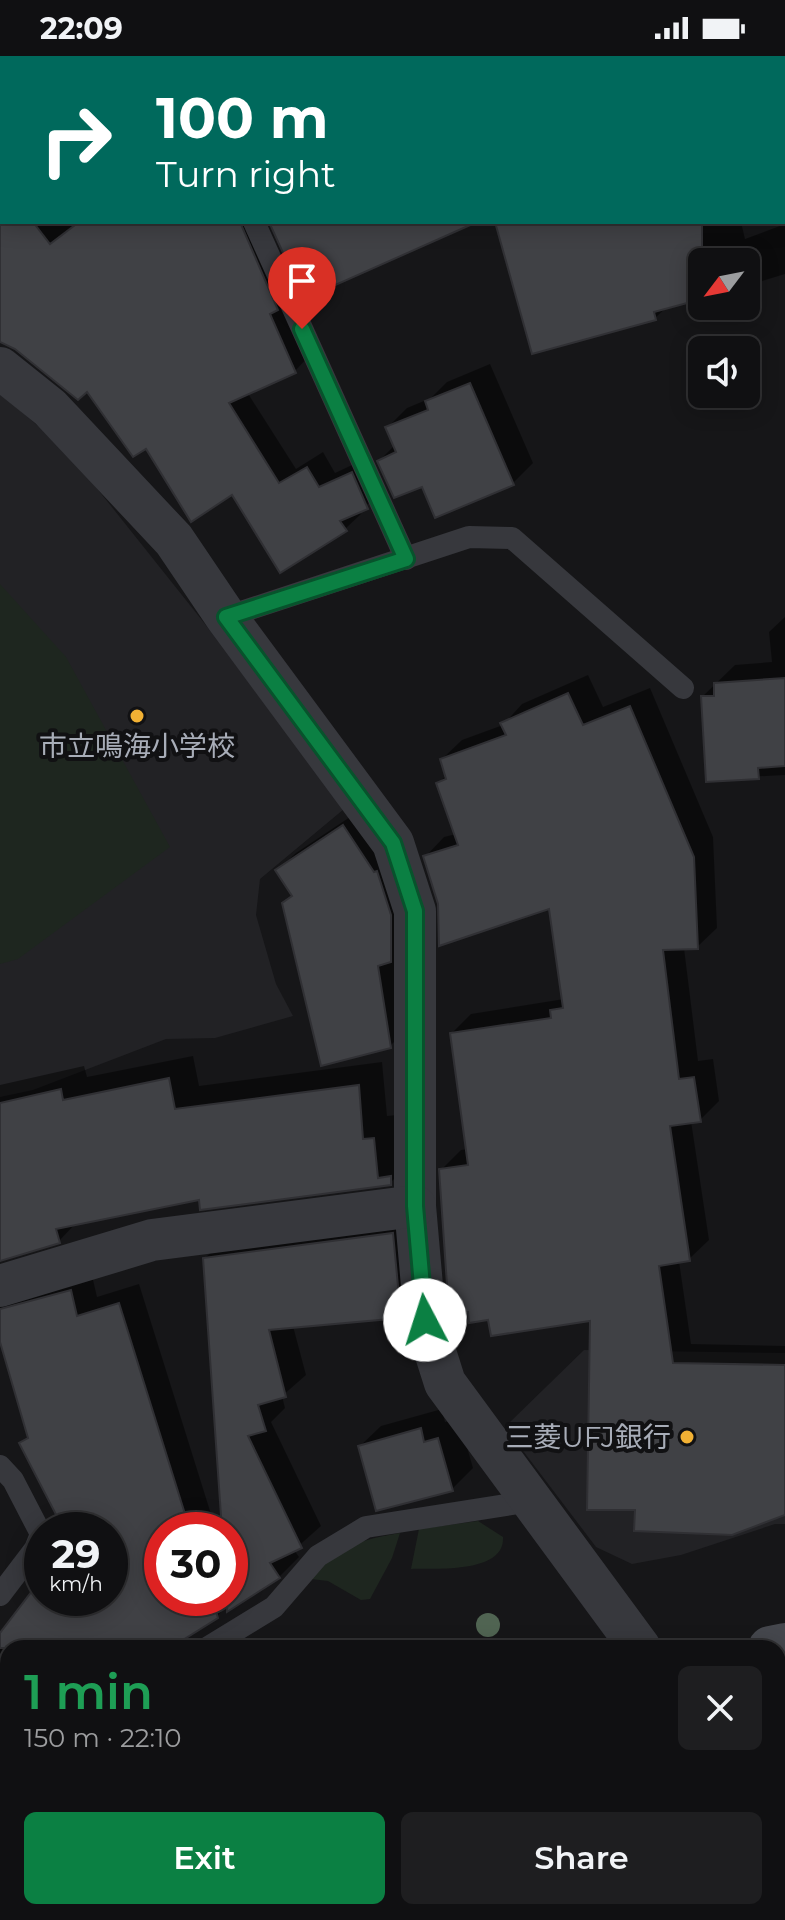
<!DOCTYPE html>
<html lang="en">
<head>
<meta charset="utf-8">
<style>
	:root { --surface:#101012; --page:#1e1e20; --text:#f1f3f6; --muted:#9c9d9f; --line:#303032; --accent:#0b8043 }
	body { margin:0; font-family:Montserrat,"Noto Sans JP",sans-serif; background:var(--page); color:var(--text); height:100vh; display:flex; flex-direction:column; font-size:30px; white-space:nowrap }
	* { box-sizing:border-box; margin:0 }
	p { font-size:26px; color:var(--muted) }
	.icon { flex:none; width:44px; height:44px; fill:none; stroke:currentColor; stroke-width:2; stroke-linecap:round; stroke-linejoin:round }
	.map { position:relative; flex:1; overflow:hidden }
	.side { position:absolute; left:0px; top:1584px; width:786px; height:280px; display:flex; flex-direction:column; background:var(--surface); border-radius:24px 24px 0 0; box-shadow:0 4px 20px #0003,0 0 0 2px var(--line) }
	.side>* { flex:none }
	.hud { position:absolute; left:0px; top:0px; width:786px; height:168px; box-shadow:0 4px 20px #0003,0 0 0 2px var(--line); background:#00695c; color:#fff; overflow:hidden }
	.needle { width:52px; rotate:238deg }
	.tools { position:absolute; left:688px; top:192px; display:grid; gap:16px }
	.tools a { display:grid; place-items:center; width:72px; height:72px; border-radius:12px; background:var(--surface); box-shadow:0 4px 20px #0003,0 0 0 2px var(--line); font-size:40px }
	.speed { position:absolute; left:24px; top:1456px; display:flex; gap:16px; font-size:40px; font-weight:700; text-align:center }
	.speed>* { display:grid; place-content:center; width:104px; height:104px; border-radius:50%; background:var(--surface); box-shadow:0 4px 20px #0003,0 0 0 2px var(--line); line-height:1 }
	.speed small { font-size:20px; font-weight:400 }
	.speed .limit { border:12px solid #d22; background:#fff; color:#111 }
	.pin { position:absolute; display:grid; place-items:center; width:68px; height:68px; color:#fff; margin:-82px -34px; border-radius:50% 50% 50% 0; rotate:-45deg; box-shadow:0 0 8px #0007 }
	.pin .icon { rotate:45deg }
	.me { position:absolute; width:88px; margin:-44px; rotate:355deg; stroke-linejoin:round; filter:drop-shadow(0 0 6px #0008) }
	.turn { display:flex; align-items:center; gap:28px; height:168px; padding:0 24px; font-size:36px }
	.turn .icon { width:104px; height:104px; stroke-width:2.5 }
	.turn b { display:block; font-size:56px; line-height:68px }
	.round { display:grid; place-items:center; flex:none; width:84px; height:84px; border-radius:12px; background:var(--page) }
	.head { display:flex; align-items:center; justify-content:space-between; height:136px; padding:0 24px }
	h1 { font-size:48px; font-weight:600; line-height:60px; color:#1e9e55 }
	.action { display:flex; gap:16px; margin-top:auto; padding:16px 24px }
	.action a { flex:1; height:92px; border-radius:12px; background:var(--accent); color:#fff; font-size:32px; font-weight:600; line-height:92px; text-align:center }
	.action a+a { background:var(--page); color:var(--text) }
	.status { display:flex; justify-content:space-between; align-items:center; height:56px; padding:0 40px; background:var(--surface); direction:ltr }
	.status svg { height:22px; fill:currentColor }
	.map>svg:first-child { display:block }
	.built { fill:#222225 }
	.green { fill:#1e261f }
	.shadow { fill:#0007 }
	.building { fill:#404145; stroke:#303034; stroke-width:2 }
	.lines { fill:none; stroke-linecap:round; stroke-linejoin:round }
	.lane { stroke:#37383d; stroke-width:22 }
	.street { stroke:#37383d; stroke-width:42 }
	.secondary { stroke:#45474d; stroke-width:44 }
	.tree { fill:#506452 }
	.route-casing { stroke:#07532c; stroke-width:20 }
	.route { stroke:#0b8043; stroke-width:14 }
	.poi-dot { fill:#f2b134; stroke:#111113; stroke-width:3 }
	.labels { text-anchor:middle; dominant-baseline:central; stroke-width:8; stroke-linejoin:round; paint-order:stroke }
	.poi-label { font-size:28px; fill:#a8adb8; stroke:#111113 }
</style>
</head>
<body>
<div class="status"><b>22:09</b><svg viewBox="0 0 49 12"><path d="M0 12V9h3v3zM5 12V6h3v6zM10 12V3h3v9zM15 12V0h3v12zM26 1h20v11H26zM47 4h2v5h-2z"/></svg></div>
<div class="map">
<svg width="785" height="1864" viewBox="0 0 785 1864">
	<rect width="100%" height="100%" fill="#161618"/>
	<g class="built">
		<polygon points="0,337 68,396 205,568 344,753 260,823 256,859 276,928 293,960 215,982 166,983 33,1034 0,1041"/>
		<polygon points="584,1294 785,1297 785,1468 775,1468 681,1499 632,1508 596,1491 505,1371"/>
	</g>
	<g class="green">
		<polygon points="0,528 66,601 170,791 18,903 0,908"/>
		<path d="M478 1465 503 1481C505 1518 436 1512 411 1513L419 1473Z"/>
		<path d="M400 1477 392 1502 370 1543 361 1544 328 1525 311 1523C331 1491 364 1483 400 1477Z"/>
	</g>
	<g class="shadow">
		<polygon points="0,0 2,166 249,166 310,299 295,315 247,336 296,413 323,396 335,417 367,402 383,436 359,455 361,458 345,473 232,437 147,390 87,333 0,281"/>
		<polygon points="44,0 391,0 392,2 43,2"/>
		<polygon points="493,0 670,0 670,2 494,2"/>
		<polygon points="496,166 741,166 745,183 785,168 785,218 746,230 746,206 702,206 702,242 667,251 655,262"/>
		<polygon points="490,308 533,407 513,427 423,428 379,405 395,389 387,372 407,352 431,342 447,326"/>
		<polygon points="785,561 785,719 708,723 703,640 735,609 772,606 769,576"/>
		<polygon points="588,619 603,651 650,632 713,781 717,872 697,891 684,892 698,1005 713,1003 719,1045 700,1064 691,1065 709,1184 689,1203 679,1205 691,1288 785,1290 785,1459 637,1452 592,1262 490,1262 469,1254 450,1255 441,1114 461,1094 468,1093 452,977 471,958 564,943 551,850 440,848 425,801 444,781 456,778 438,727 447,719 442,703 462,684 503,669 522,648"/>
		<polygon points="362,753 392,799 408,972 390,990 284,848 294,838 278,814 296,797"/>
		<polygon points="193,1000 199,1030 382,1006 387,1060 397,1059 414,1103 390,1127 201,1141 77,1166 59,1185 0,1203 0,1029 84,1010 87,1021"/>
		<polygon points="413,1158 420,1240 400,1260 293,1270 306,1319 282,1340 285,1352 271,1366 321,1470 294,1494 299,1501 279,1521 229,1548 217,1560 167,1592 8,1592 8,1709 0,1696 0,1580 42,1527 42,1542 110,1542 110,1474 67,1474 22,1387 30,1379 0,1279 0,1244 91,1215 97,1241 139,1228 216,1474 162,1474 162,1542 230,1542 230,1474 224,1474 205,1202 226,1182"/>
		<polygon points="442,1353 445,1366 459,1363 473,1412 452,1433 360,1390 381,1370"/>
		<polygon points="785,1689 785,1843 778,1842 778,1696"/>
		<polygon points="353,1856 513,1856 519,1864 355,1864"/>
		<polygon points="541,1856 633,1856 614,1864 543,1864"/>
	</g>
	<g class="building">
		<polygon points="0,166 33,166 50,188 79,166 240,166 278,254 270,258 296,317 229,347 279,427 307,411 319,431 352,416 368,453 340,465 347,475 280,517 232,439 191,466 146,393 133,401 87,336 78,344 15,293 0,286"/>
		<polygon points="269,166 477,166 304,243"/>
		<polygon points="495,166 702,166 702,243 654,256 656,264 532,298"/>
		<polygon points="470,327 514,429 435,462 422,431 394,442 377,405 396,396 385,371 428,354 425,345"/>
		<polygon points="785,622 785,710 758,712 759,723 706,726 701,640 714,640 714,627"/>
		<polygon points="568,637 583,669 630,650 694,801 698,893 663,894 679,1023 694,1021 701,1066 670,1070 690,1205 659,1210 673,1307 785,1309 785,1459 732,1479 634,1475 635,1454 587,1454 590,1265 491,1280 488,1264 469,1267 468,1256 449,1258 439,1113 468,1109 450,977 551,962 550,954 563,952 549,853 439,890 438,848 423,800 458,789 436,727 446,723 440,703 506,679 500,667"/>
		<polygon points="343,769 374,816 377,815 391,859 391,906 378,910 391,992 321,1010 282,847 292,840 275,814"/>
		<polygon points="169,1022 175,1053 359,1029 363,1083 374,1082 378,1122 391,1120 391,1129 200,1154 199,1144 56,1173 60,1187 0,1205 0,1047 61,1033 63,1044"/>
		<polygon points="393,1177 401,1262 269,1274 286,1341 258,1349 266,1375 248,1380 302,1492 270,1507 280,1522 227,1556 230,1474 222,1474 203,1202"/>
		<polygon points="71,1234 77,1260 119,1247 190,1474 162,1474 162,1542 212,1542 218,1562 170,1592 0,1592 0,1577 42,1522 42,1542 110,1542 110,1474 64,1474 19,1387 28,1382 0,1286 0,1253"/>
		<polygon points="421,1372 424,1386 438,1382 453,1435 376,1455 358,1390"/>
	</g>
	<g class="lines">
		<g class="lane">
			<polyline points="175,0 176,2"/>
			<polyline points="254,166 406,503"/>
			<polyline points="226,561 469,481 512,482 683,632"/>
			<polyline points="0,1410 13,1424 41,1478 35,1493 0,1539"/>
			<polyline points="207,1592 274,1551 318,1500 366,1471 531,1445"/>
			<polyline points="0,1833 8,1818"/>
		</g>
		<g class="street">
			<polyline points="15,2 18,0"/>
			<polyline points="0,312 50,352 174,484 226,561 393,787 415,855 415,1150 425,1264 445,1327 640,1592"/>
			<polyline points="0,1230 152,1184 415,1150"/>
			<polyline points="515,1856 518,1864"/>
		</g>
		<g class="secondary">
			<polyline points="770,1592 785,1589"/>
			<polyline points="148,1864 165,1856"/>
		</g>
	</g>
	<circle class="tree" cx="488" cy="1569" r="12"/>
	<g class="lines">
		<g class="route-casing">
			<polyline id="route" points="302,273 406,503 226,561 393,787 415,855 415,1150 425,1264"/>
		</g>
		<use href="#route" class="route"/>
	</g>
	<g class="poi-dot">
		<circle cx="137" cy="660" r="8"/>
		<circle cx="687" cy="1381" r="8"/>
	</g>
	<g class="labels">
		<g class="poi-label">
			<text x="137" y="690">市立鳴海小学校</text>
			<text x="671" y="1381" text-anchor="end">三菱UFJ銀行</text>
		</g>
	</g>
</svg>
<div class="tools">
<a><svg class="needle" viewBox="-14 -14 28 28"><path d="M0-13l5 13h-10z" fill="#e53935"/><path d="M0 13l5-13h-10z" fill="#9c9d9f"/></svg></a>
<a><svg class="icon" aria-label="sound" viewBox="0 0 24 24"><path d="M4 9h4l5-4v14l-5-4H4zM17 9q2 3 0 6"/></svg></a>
</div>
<div class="speed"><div>29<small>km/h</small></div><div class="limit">30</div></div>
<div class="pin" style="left:302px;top:273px;background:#d93025"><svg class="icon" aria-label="arrive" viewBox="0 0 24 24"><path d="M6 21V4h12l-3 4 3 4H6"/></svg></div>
<svg class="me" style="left:425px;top:1264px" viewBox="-20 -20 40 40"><circle r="19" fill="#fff"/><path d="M0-13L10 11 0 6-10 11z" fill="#0b8043"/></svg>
<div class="hud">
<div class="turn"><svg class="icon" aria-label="right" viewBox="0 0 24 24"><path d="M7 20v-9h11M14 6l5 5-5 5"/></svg><div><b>100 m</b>Turn right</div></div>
</div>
<section class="side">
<div class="head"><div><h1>1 min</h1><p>150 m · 22:10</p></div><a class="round"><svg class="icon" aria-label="close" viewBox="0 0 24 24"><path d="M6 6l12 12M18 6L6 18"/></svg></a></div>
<div class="action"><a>Exit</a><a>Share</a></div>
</section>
</div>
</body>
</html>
